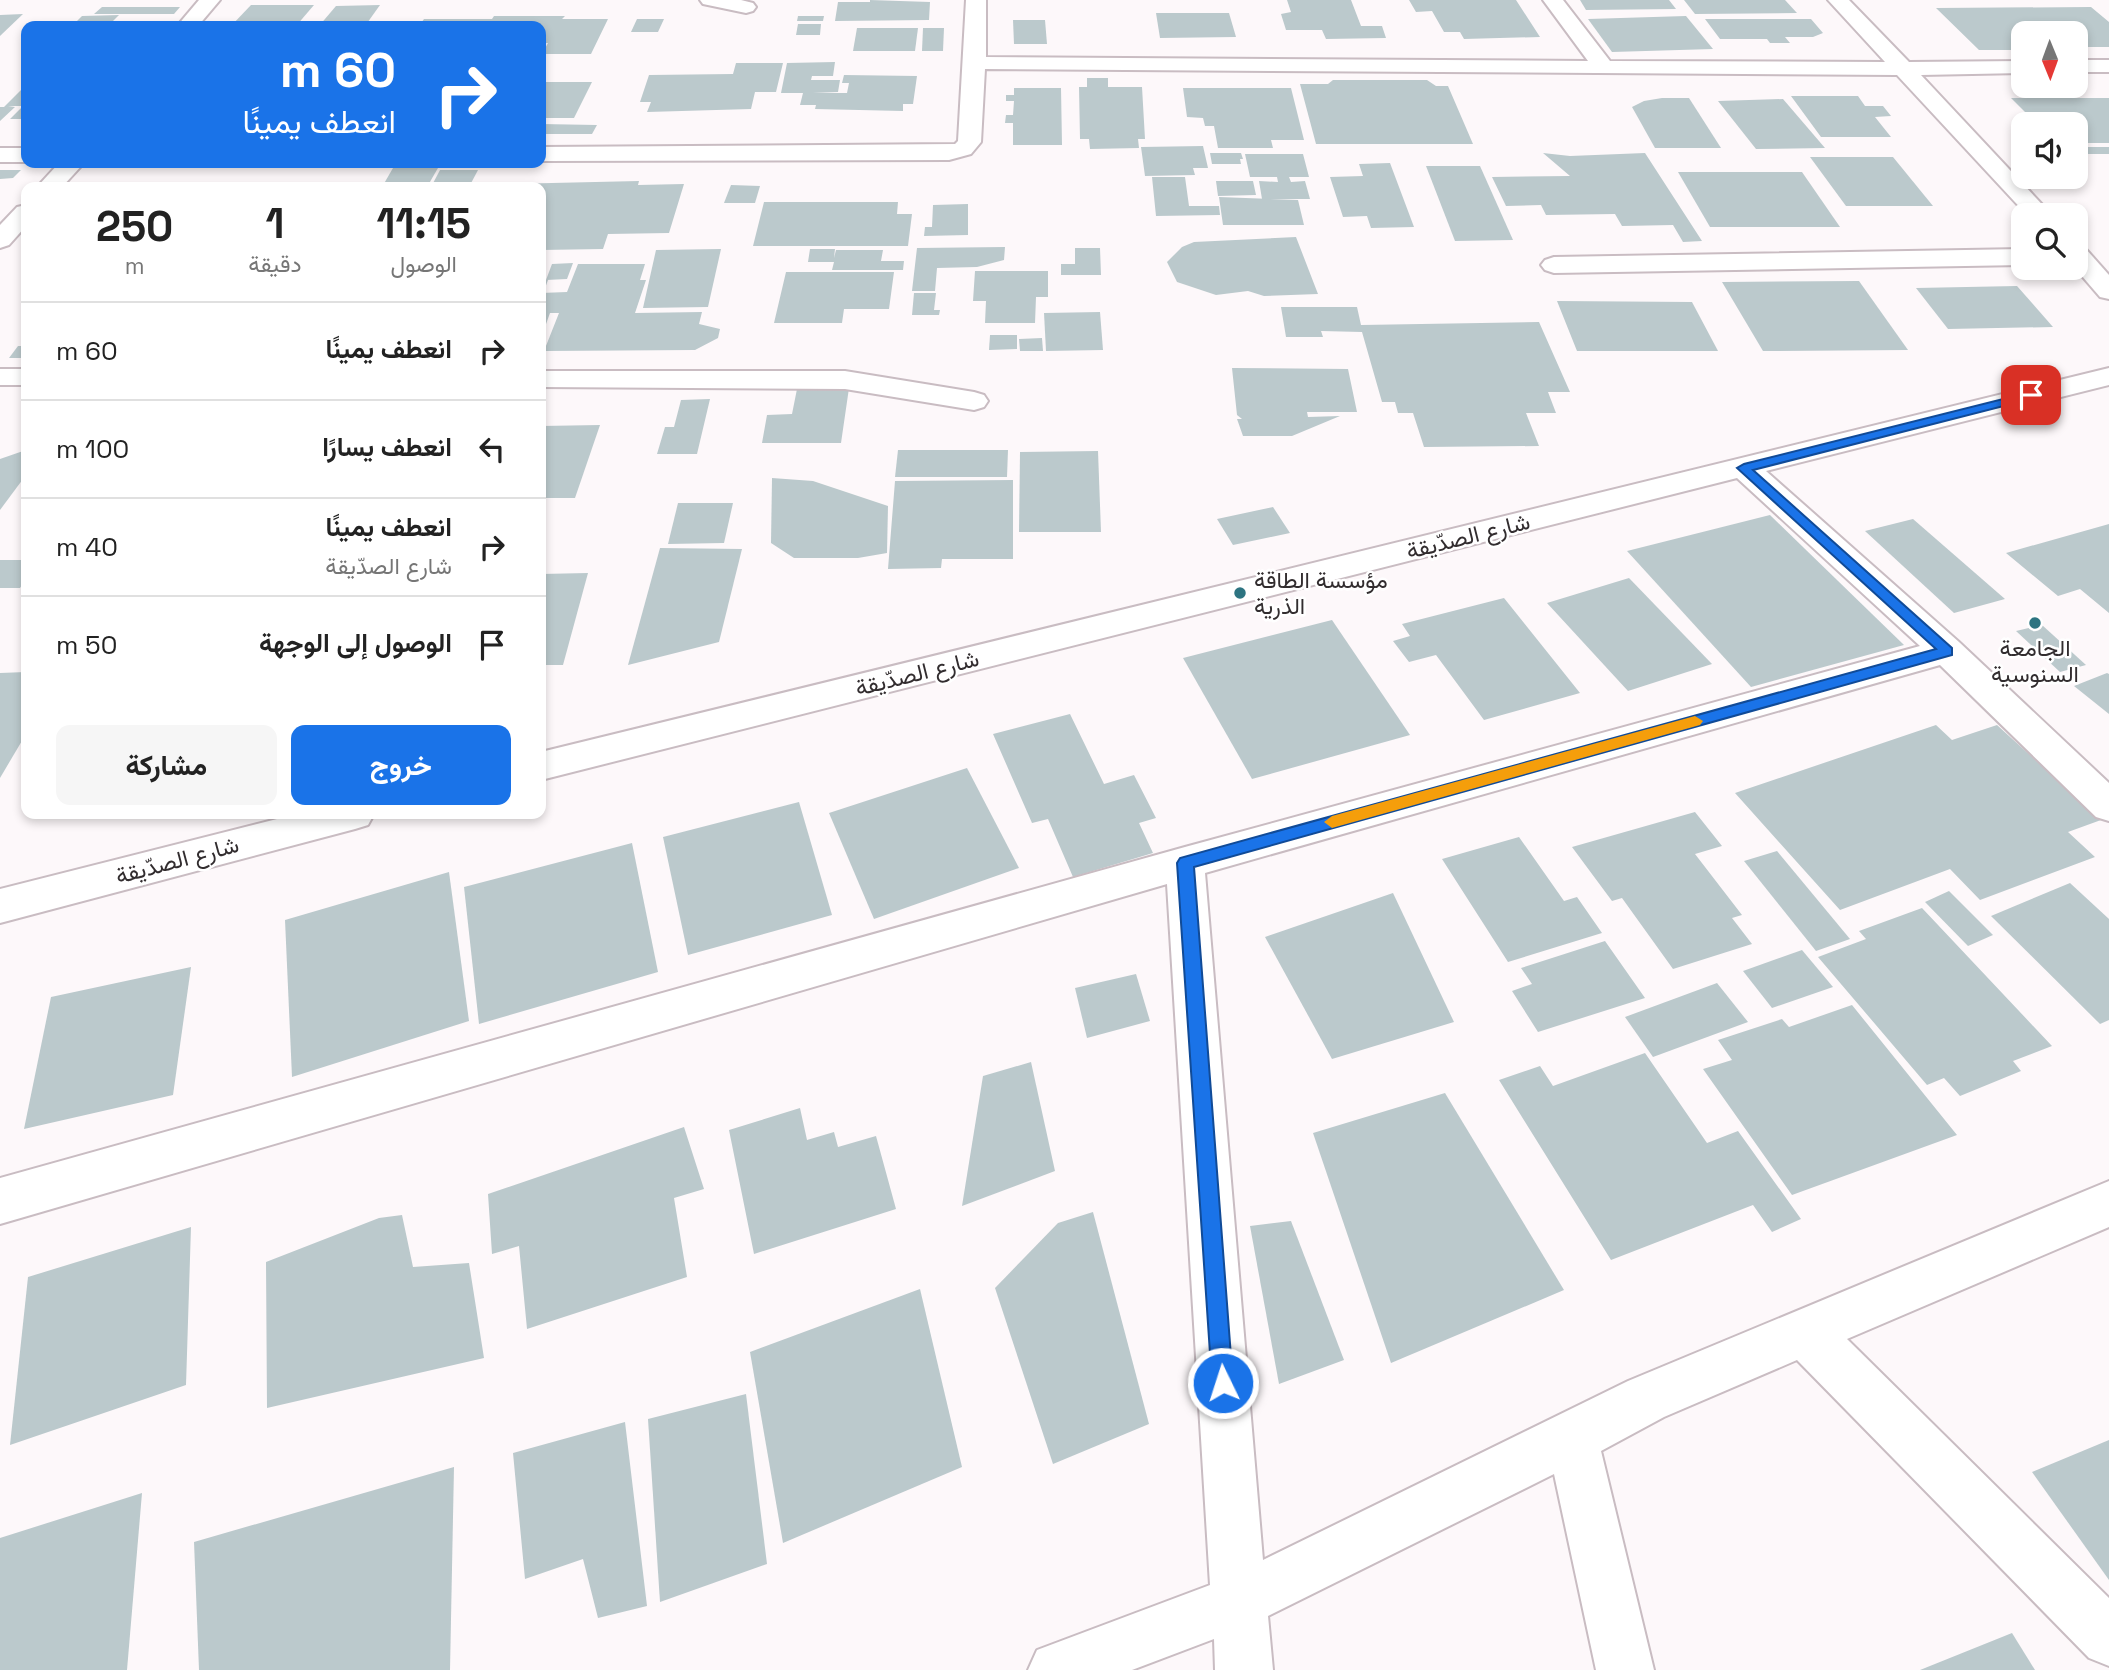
<!DOCTYPE html>
<html lang="ar">
<head>
<meta charset="utf-8">
<style>
	:root { --surface:#fff; --page:#f6f6f6; --text:#222; --muted:#767676; --line:#e0e0e0; --accent:#1a73e8 }
	body { margin:0; font-family:"Space Grotesk",Vazirmatn,sans-serif; background:var(--page); color:var(--text); direction:rtl; height:100vh; display:flex; flex-direction:column; font-size:26px; white-space:nowrap }
	* { box-sizing:border-box; margin:0 }
	p { font-size:23px; color:var(--muted) }
	.icon { flex:none; width:38px; height:38px; fill:none; stroke:currentColor; stroke-width:2; stroke-linecap:round; stroke-linejoin:round }
	.map { position:relative; flex:1; overflow:hidden; direction:ltr }
	.details { position:absolute; left:21px; top:182px; width:525px; height:637px; display:flex; flex-direction:column; background:var(--surface); border-radius:14px; box-shadow:0 4px 10px #0003; direction:rtl }
	.details>* { flex:none }
	.top-card { position:absolute; left:21px; top:21px; width:525px; height:147px; border-radius:14px; box-shadow:0 4px 10px #0003; direction:rtl; background:#1a73e8; color:#fff; overflow:hidden }
	.needle { width:46px; rotate:179deg }
	.fabs { position:absolute; left:2011px; top:21px; display:grid; gap:14px }
	.fabs a { display:grid; place-items:center; width:77px; height:77px; border-radius:14px; background:var(--surface); box-shadow:0 4px 10px #0003; font-size:35px }
	.pin { position:absolute; display:grid; place-items:center; width:60px; height:60px; color:#fff; margin:-30px; border-radius:14px; box-shadow:0 4px 10px #0006 }
	.me { position:absolute; width:77px; margin:-38px; rotate:356deg; stroke-linejoin:round; filter:drop-shadow(0 0 5px #0008) }
	.turn { display:flex; align-items:center; gap:24px; height:147px; padding:0 35px; font-size:32px }
	.turn .icon { width:91px; height:91px; stroke-width:2.5 }
	.turn b { display:block; font-size:49px; line-height:60px }
	.eta { display:flex; justify-content:space-evenly; align-items:center; height:119px; text-align:center }
	.eta b { font-size:42px; font-weight:700; line-height:49px }
	.primary-button { display:flex; gap:14px; margin-top:auto; padding:14px 35px }
	.primary-button a { flex:1; height:80px; border-radius:14px; background:var(--accent); color:#fff; font-size:28px; font-weight:700; line-height:80px; text-align:center }
	.primary-button a+a { background:var(--page); color:var(--text) }
	ul { padding:0; list-style:none }
	li { display:flex; align-items:center; gap:21px; height:98px; padding:0 35px; border-top:2px solid var(--line) }
	li div { flex:1 }
	li b { display:block; font-size:26px }
	li em { font-style:normal }
	.map>svg:first-child { display:block }
	.building { fill:#bbc9cc }
	.lines { fill:none; stroke-linecap:round; stroke-linejoin:round }
	.street-casing { stroke:#c9bcc2; stroke-width:4 }
	.street { fill:#fff; fill-rule:evenodd }
	.route { fill:#1a73e8; stroke:#114b97; stroke-width:2 }
	.slow { fill:#f59e0b }
	.poi-dot { fill:#2d7481; stroke:#fff; stroke-width:2.5 }
	.labels { text-anchor:middle; dominant-baseline:central; stroke-width:5; stroke-linejoin:round; paint-order:stroke }
	.street-label { font-size:23px; fill:#322d2f; stroke:#fff }
	.poi-label { font-size:23px; fill:#322d2f; stroke:#fff; text-anchor:start }
</style>
</head>
<body>
<div class="map">
<svg width="2109" height="1670" viewBox="0 0 2109 1670">
	<rect width="100%" height="100%" fill="#fdf8fa"/>
	<g class="building">
		<polygon points="870,0 930,2 929,20 835,21 838,2 870,2"/>
		<polygon points="1287,0 1351,0 1361,26 1382,26 1386,38 1326,39 1322,30 1286,30 1281,14 1291,12"/>
		<polygon points="1409,0 1516,0 1540,37 1464,39 1460,32 1444,32 1432,11 1416,12"/>
		<polygon points="1580,0 1669,0 1676,9 1586,10"/>
		<polygon points="1684,0 1785,0 1797,13 1695,14"/>
		<polygon points="251,5 314,5 296,26 231,26"/>
		<polygon points="380,5 365,26 319,26 336,6"/>
		<polygon points="102,7 180,7 174,14 94,14"/>
		<polygon points="2091,7 2109,22 2109,47 2076,47 2076,33 2023,33 2023,50 1979,50 1936,8"/>
		<polygon points="1156,13 1229,13 1236,37 1160,38"/>
		<polygon points="23,14 0,36 0,15"/>
		<polygon points="119,15 108,26 72,26 82,16"/>
		<polygon points="494,16 565,16 562,19 608,19 591,54 542,54 548,43 541,43 541,26 419,26 424,19 492,19"/>
		<polygon points="798,16 824,16 823,21 797,21"/>
		<polygon points="1686,16 1713,49 1612,52 1588,19"/>
		<polygon points="637,19 664,19 658,32 631,32"/>
		<polygon points="1705,19 1811,19 1823,33 1813,37 1785,37 1790,43 1770,43 1767,39 1720,39"/>
		<polygon points="1013,20 1045,20 1047,44 1014,44"/>
		<polygon points="47,21 75,21 70,26 42,26"/>
		<polygon points="798,24 821,24 820,35 796,35"/>
		<polygon points="857,28 918,28 915,51 853,51"/>
		<polygon points="923,28 944,28 943,51 922,51"/>
		<polygon points="835,62 833,76 812,76 811,80 840,80 838,92 813,93 847,93 849,83 842,83 844,75 917,76 913,104 903,104 903,111 815,109 816,105 800,105 803,93 781,93 787,63"/>
		<polygon points="736,63 783,63 776,92 755,92 751,109 647,112 651,102 640,102 649,75 733,74"/>
		<polygon points="1087,78 1108,78 1108,87 1142,87 1145,139 1138,139 1139,148 1090,149 1089,139 1080,139 1079,87 1087,87"/>
		<polygon points="1333,80 1427,80 1436,86 1448,86 1473,144 1316,144 1300,84 1328,84"/>
		<polygon points="541,82 592,82 574,118 541,118"/>
		<polygon points="26,85 26,119 10,119 23,106 8,106 15,107 0,121 0,107 4,107"/>
		<polygon points="1014,88 1061,88 1062,145 1013,145 1013,123 1005,123 1006,115 1013,115 1014,101 1006,101 1006,95 1014,95"/>
		<polygon points="1183,88 1291,88 1304,140 1271,140 1273,148 1218,148 1214,126 1205,126 1203,118 1187,117"/>
		<polygon points="1791,96 1858,96 1865,106 1883,106 1891,116 1875,117 1891,137 1821,137"/>
		<polygon points="1662,98 1689,98 1721,148 1655,148 1632,107 1644,101"/>
		<polygon points="2011,98 2109,98 2109,143 2076,143 2076,124 2037,124"/>
		<polygon points="1783,99 1825,148 1756,149 1718,101"/>
		<polygon points="541,124 597,125 592,134 541,134"/>
		<polygon points="1203,146 1208,168 1193,168 1195,175 1145,176 1141,147"/>
		<rect x="2076" y="147" width="33" height="7"/>
		<polygon points="1210,153 1241,153 1243,159 1240,159 1241,164 1212,164"/>
		<polygon points="1543,153 1570,156 1645,153 1702,241 1683,242 1673,225 1622,226 1615,214 1546,215 1541,205 1506,206 1492,177 1570,176"/>
		<polygon points="1245,154 1303,154 1309,177 1289,177 1291,182 1305,181 1310,199 1262,199 1259,181 1278,182 1277,177 1250,177"/>
		<polygon points="1810,157 1893,157 1933,206 1846,206"/>
		<polygon points="1390,163 1414,227 1371,228 1367,216 1343,217 1330,177 1363,176 1359,164"/>
		<polygon points="1426,166 1480,166 1513,240 1455,241"/>
		<polygon points="393,168 438,168 427,187 382,187"/>
		<polygon points="0,170 21,170 13,178 0,179"/>
		<polygon points="440,170 478,170 469,187 431,187"/>
		<polygon points="1678,172 1802,172 1840,227 1710,227"/>
		<polygon points="1152,177 1185,177 1189,206 1219,206 1220,215 1156,216"/>
		<polygon points="639,181 638,185 684,184 669,233 608,234 603,249 541,250 541,187 503,187 505,184"/>
		<polygon points="1216,181 1253,181 1256,195 1218,196"/>
		<polygon points="731,185 760,186 755,203 724,203"/>
		<polygon points="1219,197 1298,200 1304,225 1223,225"/>
		<polygon points="764,202 898,202 897,214 912,214 908,246 753,246"/>
		<polygon points="968,204 968,235 924,236 925,227 932,227 933,205"/>
		<polygon points="1296,237 1318,294 1264,296 1248,291 1216,295 1177,282 1167,262 1182,247 1194,242"/>
		<polygon points="1005,247 1004,260 977,267 937,268 935,291 912,291 917,248"/>
		<polygon points="1075,248 1100,248 1101,275 1061,275 1061,264 1075,264"/>
		<polygon points="721,249 708,307 643,308 656,250"/>
		<polygon points="810,249 835,249 834,258 836,250 883,250 881,261 904,261 903,270 832,270 834,262 808,262"/>
		<polygon points="573,263 567,279 546,280 548,280 544,291 541,291 541,280 546,280 552,264"/>
		<polygon points="578,264 645,264 640,280 646,280 635,313 702,312 699,324 720,329 718,338 695,350 544,351 559,313 550,313 541,338 541,293 567,292"/>
		<polygon points="975,271 1048,271 1048,297 1036,297 1035,323 985,323 986,301 973,301"/>
		<polygon points="786,272 894,272 889,309 844,309 842,323 774,323"/>
		<polygon points="1859,281 1908,350 1763,351 1722,282"/>
		<polygon points="2017,286 2053,327 1948,329 1916,288"/>
		<polygon points="914,293 936,293 934,310 940,310 939,315 912,315"/>
		<polygon points="1557,301 1692,302 1718,351 1577,351"/>
		<polygon points="1281,307 1357,307 1361,325 1539,322 1570,392 1548,392 1556,413 1526,413 1539,446 1424,447 1413,413 1398,413 1395,402 1382,402 1362,332 1321,331 1323,337 1286,337"/>
		<polygon points="1100,312 1103,350 1046,351 1044,313"/>
		<polygon points="990,335 1017,335 1017,349 989,350"/>
		<polygon points="1042,338 1043,351 1020,351 1019,339"/>
		<polygon points="18,346 26,346 26,358 9,358"/>
		<polygon points="1232,368 1348,369 1357,412 1307,412 1308,417 1340,416 1292,436 1243,436 1237,419 1242,419 1237,415"/>
		<polygon points="849,388 841,443 762,443 767,415 792,414 797,389"/>
		<polygon points="710,399 697,454 657,454 665,427 674,427 681,400"/>
		<polygon points="600,425 575,498 541,498 541,426"/>
		<polygon points="26,450 26,475 0,510 0,459"/>
		<polygon points="898,450 1008,450 1007,477 895,477"/>
		<polygon points="1098,451 1101,532 1019,532 1020,452"/>
		<polygon points="772,478 813,481 888,506 887,553 858,558 794,558 771,543"/>
		<polygon points="1013,480 1013,559 942,559 941,568 888,569 895,481"/>
		<polygon points="678,503 733,503 724,543 668,544"/>
		<polygon points="1273,507 1290,533 1233,545 1217,519"/>
		<polygon points="1770,515 1904,645 1751,687 1627,551"/>
		<polygon points="1913,519 2005,599 1954,613 1865,531"/>
		<polygon points="2109,524 2109,613 2080,589 2058,596 2006,553"/>
		<polygon points="660,548 742,549 719,642 628,665"/>
		<polygon points="0,560 26,560 26,579 20,588 0,588"/>
		<polygon points="588,573 563,665 541,665 541,574"/>
		<polygon points="1629,578 1712,664 1628,691 1547,603"/>
		<polygon points="1504,598 1580,693 1484,720 1436,655 1409,662 1393,641 1410,636 1402,624"/>
		<polygon points="1332,620 1410,735 1252,779 1183,658"/>
		<polygon points="2042,625 2086,665 2060,672 2016,631"/>
		<polygon points="26,672 26,734 0,778 0,673"/>
		<polygon points="2107,673 2109,674 2109,714 2074,686"/>
		<polygon points="1070,714 1104,784 1134,775 1156,818 1139,823 1153,853 1073,877 1048,819 1032,823 993,734"/>
		<polygon points="1936,725 1952,740 1997,725 2101,820 2068,832 2095,857 1980,900 1950,869 1840,910 1735,793"/>
		<polygon points="967,768 1019,868 874,919 829,813"/>
		<polygon points="799,802 832,915 688,955 663,837"/>
		<polygon points="1695,812 1722,846 1695,854 1742,915 1732,918 1752,944 1673,969 1622,898 1612,901 1572,847"/>
		<polygon points="1519,837 1564,901 1577,897 1602,933 1508,962 1442,859"/>
		<polygon points="632,843 658,972 479,1024 464,887"/>
		<polygon points="1777,851 1850,939 1816,951 1744,861"/>
		<polygon points="449,872 469,1021 292,1077 285,920"/>
		<polygon points="2070,883 2109,919 2109,1020 2100,1024 1991,916"/>
		<polygon points="1949,891 1993,935 1968,946 1925,902"/>
		<polygon points="1393,893 1454,1022 1332,1059 1265,937"/>
		<polygon points="1922,908 2052,1046 2013,1061 2021,1071 1960,1096 1944,1078 1927,1085 1818,957 1866,939 1859,931"/>
		<polygon points="1605,941 1645,998 1538,1032 1512,991 1532,984 1521,968"/>
		<polygon points="1802,950 1833,987 1772,1008 1743,971"/>
		<polygon points="191,967 173,1095 24,1129 51,997"/>
		<polygon points="1136,974 1150,1021 1087,1038 1075,988"/>
		<polygon points="1717,983 1748,1022 1653,1057 1625,1017"/>
		<polygon points="1852,1005 1957,1135 1792,1195 1703,1069 1732,1060 1718,1040 1782,1019 1789,1027"/>
		<polygon points="1645,1053 1707,1143 1738,1131 1801,1219 1772,1232 1753,1205 1611,1260 1499,1080 1540,1066 1553,1086"/>
		<polygon points="1031,1062 1055,1171 962,1206 983,1076"/>
		<polygon points="1445,1093 1564,1290 1391,1363 1313,1133"/>
		<polygon points="800,1108 807,1140 834,1132 838,1147 876,1136 896,1209 754,1254 729,1130"/>
		<polygon points="684,1127 704,1189 674,1198 687,1277 527,1329 519,1246 492,1254 488,1194"/>
		<polygon points="1093,1212 1149,1424 1053,1464 995,1288 1058,1223"/>
		<polygon points="402,1215 413,1267 469,1263 484,1358 267,1408 266,1262 379,1218"/>
		<polygon points="1291,1221 1344,1360 1279,1384 1250,1226"/>
		<polygon points="191,1227 186,1385 10,1445 28,1277"/>
		<polygon points="920,1289 962,1467 783,1543 750,1352"/>
		<polygon points="746,1394 767,1564 660,1602 648,1419"/>
		<polygon points="625,1422 647,1606 598,1618 583,1559 525,1579 513,1453"/>
		<polygon points="2109,1440 2109,1580 2032,1472"/>
		<polygon points="454,1467 450,1670 199,1670 194,1542"/>
		<polygon points="142,1493 127,1670 0,1670 0,1538"/>
		<polygon points="2012,1633 2035,1670 1920,1670"/>
	</g>
	<g class="lines">
		<g class="street-casing">
			<g id="street">
				<polygon points="199,0 220,0 198,26 177,26"/>
				<polygon points="700,0 741,0 753,3 756,7 753,11 746,13 703,4"/>
				<polygon points="966,0 986,0 986,57 1588,61 1543,0 1563,0 1610,61 1885,62 1828,0 1849,0 1909,62 2023,61 2023,73 1921,75 2052,215 2027,215 1897,75 985,69 981,142 971,154 949,160 541,161 541,147 955,144 958,141"/>
				<rect x="2076" y="60" width="33" height="12"/>
				<rect x="0" y="148" width="26" height="14"/>
				<polygon points="59,163 84,163 62,187 37,187"/>
				<polygon points="26,205 26,226 9,245 0,248 0,225 17,207"/>
				<polygon points="2076,245 2085,248 2109,275 2109,299 2100,297 2075,268"/>
				<polygon points="2023,249 2023,265 1554,273 1545,270 1541,265 1545,260 1554,257"/>
				<polygon points="2109,368 2109,385 1766,471 1959,642 2109,783 2109,821 2096,817 1940,665 1205,873 1263,1560 1628,1381 2109,1181 2109,1227 1847,1339 2109,1598 2109,1666 2089,1658 1797,1360 1664,1417 1601,1451 1654,1670 1596,1670 1554,1474 1268,1616 1273,1670 1215,1670 1214,1639 1132,1670 1028,1670 1037,1650 1210,1585 1167,884 0,1224 0,1178 1185,847 1920,646 1737,478 541,780 541,752"/>
				<rect x="0" y="369" width="26" height="16"/>
				<polygon points="541,371 845,371 974,392 984,395 988,401 984,407 974,410 845,389 541,387"/>
				<polygon points="297,814 374,814 368,825 355,829 0,923 0,889"/>
			</g>
		</g>
		<use href="#street" class="street"/>
	</g>
	<polygon class="route" points="2031,392 2035,393 2035,398 1753,470 1952,648 1952,655 1194,867 1233,1383 1230,1391 1223,1394 1215,1391 1212,1383 1177,863 1180,858 1936,649 1737,468 1744,464"/>
	<polygon class="slow" points="1695,716 1703,721 1700,725 1332,828 1324,822 1332,816"/>
	<g class="poi-dot">
		<circle cx="1240" cy="593" r="7"/>
		<circle cx="2035" cy="623" r="7"/>
	</g>
	<g class="labels">
		<g class="street-label">
			<text transform="translate(1468 536) rotate(-14)">شارع الصدّيقة</text>
			<text transform="translate(917 673) rotate(-14)">شارع الصدّيقة</text>
			<text transform="translate(177 860) rotate(-15)">شارع الصدّيقة</text>
		</g>
		<g class="poi-label">
			<text x="1254" y="580">مؤسسة الطاقة<tspan x="1254" dy="26">الذرية</tspan></text>
			<text x="2035" y="648" text-anchor="middle">الجامعة<tspan x="2035" dy="26">السنوسية</tspan></text>
		</g>
	</g>
</svg>
<div class="fabs">
<a><svg class="needle" viewBox="-14 -14 28 28"><path d="M0-13l5 13h-10z" fill="#e53935"/><path d="M0 13l5-13h-10z" fill="#767676"/></svg></a>
<a><svg class="icon" aria-label="sound" viewBox="0 0 24 24"><path d="M4 9h4l5-4v14l-5-4H4zM17 9q2 3 0 6"/></svg></a>
<a><svg class="icon" aria-label="search" viewBox="0 0 24 24"><circle cx="10" cy="10" r="6"/><path d="M15 15l6 6"/></svg></a>
</div>
<div class="pin" style="left:2031px;top:395px;background:#d93025"><svg class="icon" aria-label="arrive" viewBox="0 0 24 24"><path d="M6 21V4h12l-3 4 3 4H6"/></svg></div>
<svg class="me" style="left:1223px;top:1383px" viewBox="-20 -20 40 40"><circle r="17" fill="#1a73e8" stroke="#fff" stroke-width="3"/><path d="M0-11L8 9 0 5-8 9z" fill="#fff"/></svg>
<div class="top-card">
<div class="turn"><svg class="icon" aria-label="right" viewBox="0 0 24 24"><path d="M7 20v-9h11M14 6l5 5-5 5"/></svg><div><b>60 m</b>انعطف يمينًا</div></div>
</div>
<section class="details">
<div class="eta">
<div><b>11:15</b><p>الوصول</p></div>
<div><b>1</b><p>دقيقة</p></div>
<div><b>250</b><p>m</p></div>
</div>
<ul>
<li><svg class="icon" aria-label="right" viewBox="0 0 24 24"><path d="M7 20v-9h11M14 6l5 5-5 5"/></svg><div><b>انعطف يمينًا</b></div><em>60 m</em></li>
<li><svg class="icon" aria-label="left" viewBox="0 0 24 24"><path d="M17 20v-9H6M10 6l-5 5 5 5"/></svg><div><b>انعطف يسارًا</b></div><em>100 m</em></li>
<li><svg class="icon" aria-label="right" viewBox="0 0 24 24"><path d="M7 20v-9h11M14 6l5 5-5 5"/></svg><div><b>انعطف يمينًا</b><p>شارع الصدّيقة</p></div><em>40 m</em></li>
<li><svg class="icon" aria-label="arrive" viewBox="0 0 24 24"><path d="M6 21V4h12l-3 4 3 4H6"/></svg><div><b>الوصول إلى الوجهة</b></div><em>50 m</em></li>
</ul>
<div class="primary-button"><a>خروج</a><a>مشاركة</a></div>
</section>
</div>
</body>
</html>
